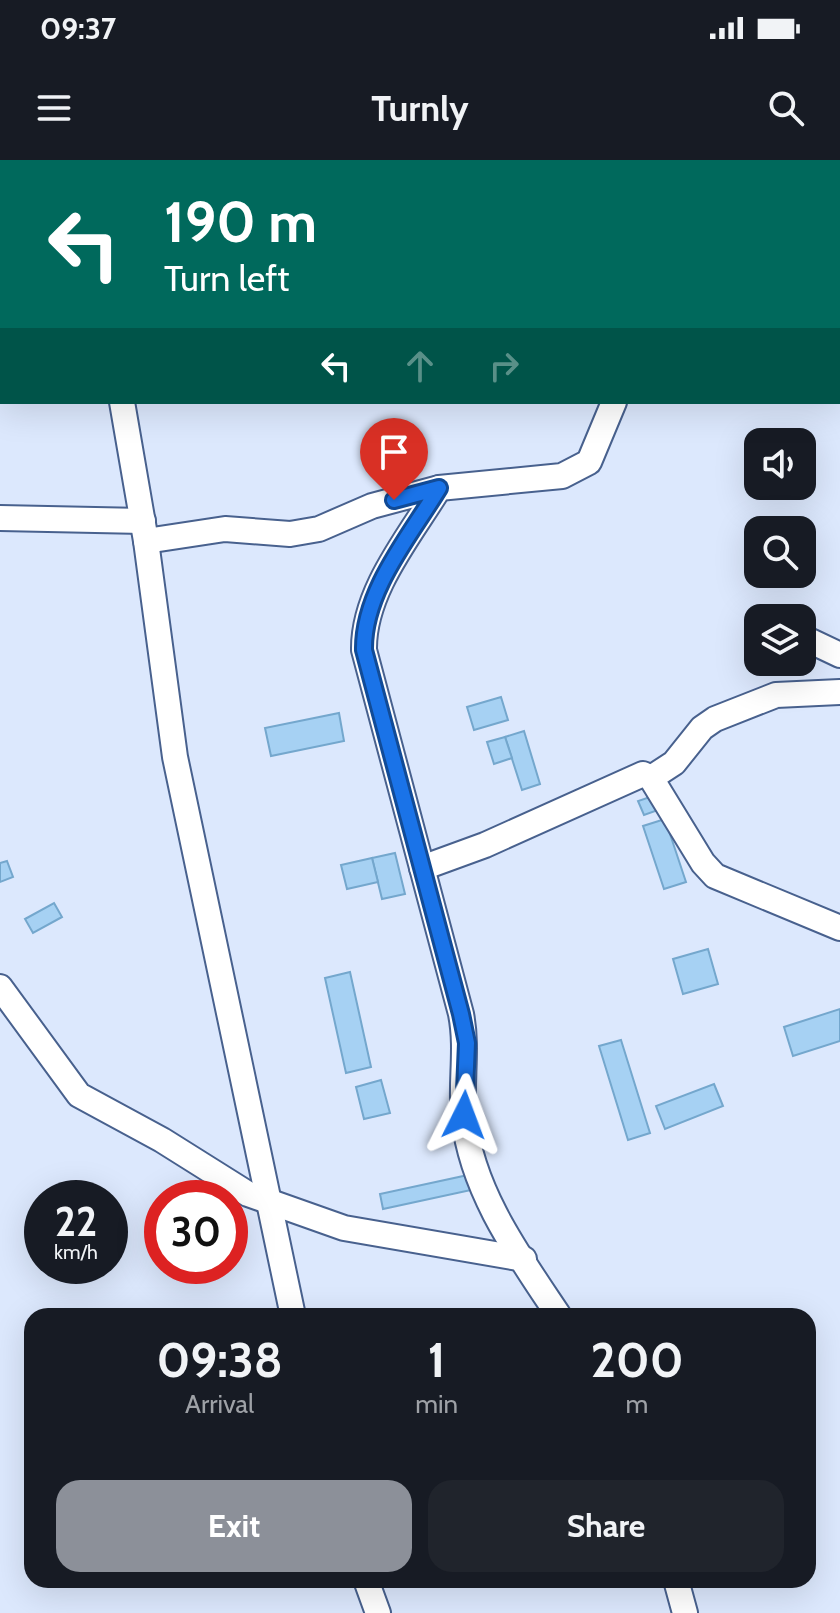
<!DOCTYPE html>
<html lang="en">
<head>
<meta charset="utf-8">
<style>
	:root { --surface:#171b24; --page:#20242c; --text:#f1f3f6; --muted:#9ea1a6; --accent:#8c9099 }
	body { margin:0; font-family:Cabin,sans-serif; background:var(--page); color:var(--text); height:100vh; display:flex; flex-direction:column; font-size:30px; white-space:nowrap }
	* { box-sizing:border-box; margin:0 }
	p { font-size:26px; color:var(--muted) }
	.icon { flex:none; width:44px; height:44px; fill:none; stroke:currentColor; stroke-width:2; stroke-linecap:round; stroke-linejoin:round }
	.map { position:relative; flex:1; overflow:hidden }
	.panel { position:absolute; left:24px; top:1148px; width:792px; height:280px; display:flex; flex-direction:column; background:var(--surface); border-radius:24px; box-shadow:0 8px 32px #0002 }
	.panel>* { flex:none }
	.top-card { position:absolute; left:0px; top:0px; width:840px; height:244px; box-shadow:0 8px 32px #0002; background:#00695c; color:#fff; overflow:hidden }
	.buttons { position:absolute; left:744px; top:268px; display:grid; gap:16px }
	.buttons a { display:grid; place-items:center; width:72px; height:72px; border-radius:16px; background:var(--surface); box-shadow:0 8px 32px #0002; font-size:40px }
	.speed { position:absolute; left:24px; top:1020px; display:flex; gap:16px; font-size:40px; font-weight:700; text-align:center }
	.speed>* { display:grid; place-content:center; width:104px; height:104px; border-radius:50%; background:var(--surface); box-shadow:0 8px 32px #0002; line-height:1 }
	.speed small { font-size:20px; font-weight:400 }
	.speed .limit { border:12px solid #d22; background:#fff; color:#111 }
	.pin { position:absolute; display:grid; place-items:center; width:68px; height:68px; color:#fff; margin:-82px -34px; border-radius:50% 50% 50% 0; rotate:-45deg; box-shadow:0 0 8px #0007 }
	.pin .icon { rotate:45deg }
	.me { position:absolute; width:88px; margin:-44px; rotate:3deg; stroke-linejoin:round; filter:drop-shadow(0 0 6px #0008) }
	.turn { display:flex; align-items:center; gap:28px; height:168px; padding:0 32px; font-size:36px }
	.turn .icon { width:104px; height:104px; stroke-width:2.5 }
	.turn b { display:block; font-size:56px; line-height:68px }
	.lanes { display:flex; align-items:center; height:76px; padding:0 32px; background:#0003; justify-content:center; gap:40px; direction:ltr }
	.lanes .off { opacity:.35 }
	.eta { display:flex; justify-content:space-evenly; align-items:center; height:136px; text-align:center }
	.eta b { font-size:48px; font-weight:800; line-height:56px }
	.action { display:flex; gap:16px; margin-top:auto; padding:16px 32px }
	.action a { flex:1; height:92px; border-radius:24px; background:var(--accent); color:#fff; font-size:32px; font-weight:800; line-height:92px; text-align:center }
	.action a+a { background:var(--page); color:var(--text) }
	.status { display:flex; justify-content:space-between; align-items:center; height:56px; padding:0 40px; background:var(--surface); direction:ltr }
	.status svg { height:22px; fill:currentColor }
	header { display:flex; justify-content:space-between; align-items:center; height:104px; padding:0 32px; background:var(--surface); font-size:36px; font-weight:800 }
	.map>svg:first-child { display:block }
	.building { fill:#a6d1f3; stroke:#74a7cd; stroke-width:2 }
	.lines { fill:none; stroke-linecap:round; stroke-linejoin:round }
	.street-casing { stroke:#48618e; stroke-width:28 }
	.street { stroke:#fff; stroke-width:24 }
	.route-casing { stroke:#114b97; stroke-width:20 }
	.route { stroke:#1a73e8; stroke-width:14 }
</style>
</head>
<body>
<div class="status"><b>09:37</b><svg viewBox="0 0 49 12"><path d="M0 12V9h3v3zM5 12V6h3v6zM10 12V3h3v9zM15 12V0h3v12zM26 1h20v11H26zM47 4h2v5h-2z"/></svg></div>
<header><svg class="icon" aria-label="menu" viewBox="0 0 24 24"><path d="M4 6h16M4 12h16M4 18h16"/></svg>Turnly<svg class="icon" aria-label="search" viewBox="0 0 24 24"><circle cx="10" cy="10" r="6"/><path d="M15 15l6 6"/></svg></header>
<div class="map">
<svg width="840" height="1453" viewBox="0 0 840 1453">
	<rect width="100%" height="100%" fill="#dce8fd"/>
	<g class="building">
		<polygon points="501,537 508,560 474,570 467,547"/>
		<polygon points="339,553 344,581 271,596 265,568"/>
		<polygon points="524,571 540,624 522,630 505,577"/>
		<polygon points="505,577 512,598 494,604 487,582"/>
		<polygon points="656,635 661,649 644,655 638,641"/>
		<polygon points="665,659 686,722 664,729 643,666"/>
		<polygon points="395,693 405,734 382,739 372,698"/>
		<polygon points="372,698 378,722 347,729 341,705"/>
		<polygon points="7,701 13,717 0,722 0,703"/>
		<polygon points="54,743 62,757 33,773 25,759"/>
		<polygon points="708,789 718,824 683,834 673,799"/>
		<polygon points="350,812 371,907 346,913 325,818"/>
		<polygon points="840,849 840,881 793,896 784,867"/>
		<polygon points="621,880 650,973 628,980 599,886"/>
		<polygon points="381,920 390,953 364,959 356,927"/>
		<polygon points="714,924 723,946 665,969 656,946"/>
		<polygon points="468,1015 471,1030 383,1049 380,1034"/>
	</g>
	<g class="lines">
		<g class="street-casing">
			<g id="street">
				<polyline points="82,0 82,2"/>
				<polyline points="743,2 746,0"/>
				<polyline points="0,136 2,136"/>
				<polyline points="838,216 840,218"/>
				<polyline points="122,242 146,381 175,597 293,1156"/>
				<path d="M439 328C410 376 363 431 364 490L461 854C468 890 460 923 464 958 472 1032 519 1096 559 1156"/>
				<polyline points="0,358 143,361"/>
				<polyline points="146,381 225,369 290,374 319,369 372,346 439,328 562,316 589,302 614,242"/>
				<polyline points="802,477 840,495"/>
				<polyline points="651,618 674,603 702,568 715,559 776,535 840,532"/>
				<polyline points="422,708 485,685 643,614 651,618 703,703 715,716 840,768"/>
				<polyline points="0,827 79,935 162,980 248,1034 344,1068 524,1099"/>
				<polyline points="366,1420 378,1453"/>
				<polyline points="676,1420 685,1453"/>
			</g>
		</g>
		<use href="#street" class="street"/>
	</g>
	<g class="lines">
		<g class="route-casing">
			<path id="route" d="M394 340 439 328C410 376 363 431 364 490L461 854 467 883 464 955"/>
		</g>
		<use href="#route" class="route"/>
	</g>
</svg>
<div class="buttons">
<a><svg class="icon" aria-label="sound" viewBox="0 0 24 24"><path d="M4 9h4l5-4v14l-5-4H4zM17 9q2 3 0 6"/></svg></a>
<a><svg class="icon" aria-label="search" viewBox="0 0 24 24"><circle cx="10" cy="10" r="6"/><path d="M15 15l6 6"/></svg></a>
<a><svg class="icon" aria-label="layers" viewBox="0 0 24 24"><path d="M12 4l9 5-9 5-9-5zM3 14l9 5 9-5"/></svg></a>
</div>
<div class="speed"><div>22<small>km/h</small></div><div class="limit">30</div></div>
<div class="pin" style="left:394px;top:340px;background:#d93025"><svg class="icon" aria-label="arrive" viewBox="0 0 24 24"><path d="M6 21V4h12l-3 4 3 4H6"/></svg></div>
<svg class="me" style="left:464px;top:955px" viewBox="-20 -20 40 40"><path d="M0-17L14 15 0 8-14 15z" fill="#1a73e8" stroke="#fff" stroke-width="4"/></svg>
<div class="top-card">
<div class="turn"><svg class="icon" aria-label="left" viewBox="0 0 24 24"><path d="M17 20v-9H6M10 6l-5 5 5 5"/></svg><div><b>190 m</b>Turn left</div></div>
<div class="lanes"><svg class="icon" aria-label="left" viewBox="0 0 24 24"><path d="M17 20v-9H6M10 6l-5 5 5 5"/></svg><svg class="icon off" aria-label="ahead" viewBox="0 0 24 24"><path d="M12 20V5M6 11l6-6 6 6"/></svg><svg class="icon off" aria-label="right" viewBox="0 0 24 24"><path d="M7 20v-9h11M14 6l5 5-5 5"/></svg></div>
</div>
<section class="panel">
<div class="eta">
<div><b>09:38</b><p>Arrival</p></div>
<div><b>1</b><p>min</p></div>
<div><b>200</b><p>m</p></div>
</div>
<div class="action"><a>Exit</a><a>Share</a></div>
</section>
</div>
</body>
</html>
